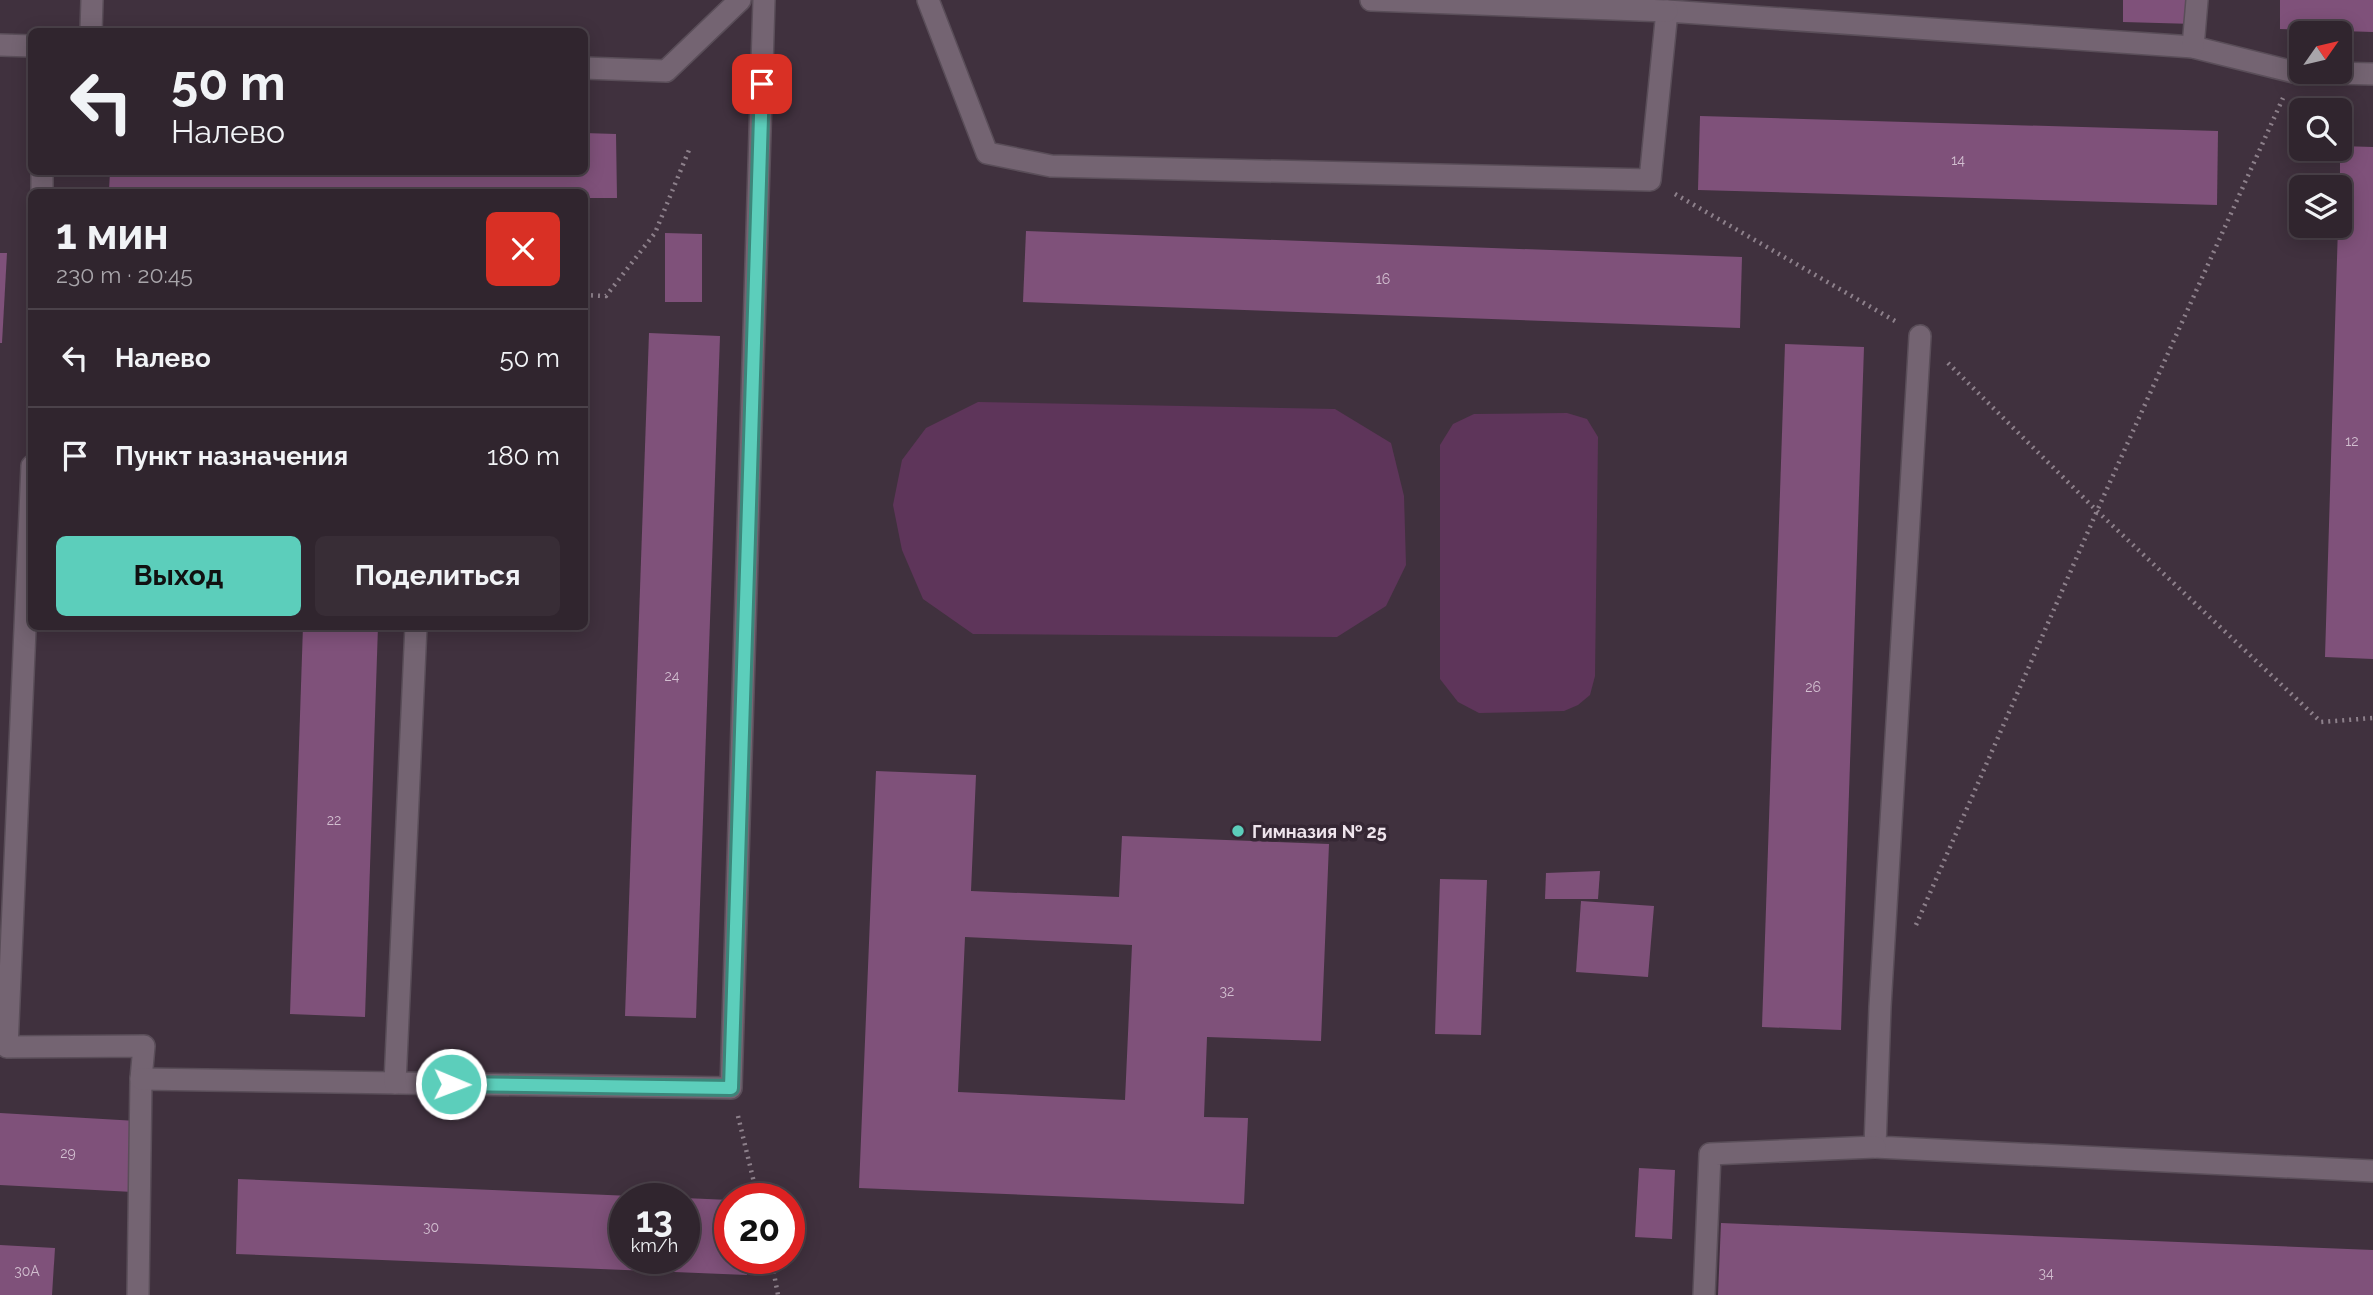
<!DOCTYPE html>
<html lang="ru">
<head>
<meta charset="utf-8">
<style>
	:root { --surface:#30252e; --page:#382d36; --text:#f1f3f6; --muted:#a8a5aa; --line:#4b424a; --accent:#5ccebb }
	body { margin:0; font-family:Raleway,sans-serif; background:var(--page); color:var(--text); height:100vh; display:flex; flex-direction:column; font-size:26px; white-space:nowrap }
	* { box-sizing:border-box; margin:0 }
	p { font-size:23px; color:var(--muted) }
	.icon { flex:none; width:38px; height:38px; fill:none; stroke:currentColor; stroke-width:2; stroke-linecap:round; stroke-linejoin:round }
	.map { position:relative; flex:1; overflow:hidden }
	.details { position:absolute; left:28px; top:189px; width:560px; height:441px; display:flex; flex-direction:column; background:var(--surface); border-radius:10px; box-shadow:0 4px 18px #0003,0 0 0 2px var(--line) }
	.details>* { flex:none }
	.banner { position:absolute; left:28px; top:28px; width:560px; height:147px; border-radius:10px; box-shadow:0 4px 18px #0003,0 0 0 2px var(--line); background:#30252e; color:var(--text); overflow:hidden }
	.needle { width:46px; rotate:56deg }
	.tools { position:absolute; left:2289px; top:21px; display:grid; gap:14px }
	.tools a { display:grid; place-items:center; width:63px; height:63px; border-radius:10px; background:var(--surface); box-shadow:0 4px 18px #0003,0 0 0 2px var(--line); font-size:35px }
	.speed { position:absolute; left:609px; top:1183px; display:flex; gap:14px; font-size:35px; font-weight:700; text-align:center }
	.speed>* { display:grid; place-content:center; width:91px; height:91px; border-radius:50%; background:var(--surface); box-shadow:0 4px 18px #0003,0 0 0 2px var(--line); line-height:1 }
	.speed small { font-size:18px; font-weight:400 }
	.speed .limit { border:10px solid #d22; background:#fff; color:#111 }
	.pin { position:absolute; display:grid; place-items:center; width:60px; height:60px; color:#fff; margin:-30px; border-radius:14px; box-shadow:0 4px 10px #0006 }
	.me { position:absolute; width:77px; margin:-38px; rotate:91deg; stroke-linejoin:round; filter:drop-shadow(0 0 5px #0008) }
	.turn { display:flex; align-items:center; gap:24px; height:147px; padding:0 28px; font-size:32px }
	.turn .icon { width:91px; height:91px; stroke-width:2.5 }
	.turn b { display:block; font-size:49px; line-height:60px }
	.round { display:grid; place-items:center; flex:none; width:74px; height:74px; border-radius:10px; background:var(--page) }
	.head { display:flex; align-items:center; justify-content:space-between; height:119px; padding:0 28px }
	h1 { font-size:42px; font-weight:700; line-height:52px }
	.cta { display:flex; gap:14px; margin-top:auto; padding:14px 28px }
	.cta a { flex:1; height:80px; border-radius:10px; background:var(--accent); color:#111; font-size:28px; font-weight:700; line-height:80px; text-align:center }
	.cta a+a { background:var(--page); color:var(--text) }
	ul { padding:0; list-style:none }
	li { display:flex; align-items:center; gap:21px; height:98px; padding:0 28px; border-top:2px solid var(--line) }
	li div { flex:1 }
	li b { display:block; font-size:26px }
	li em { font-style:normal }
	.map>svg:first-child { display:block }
	.green { fill:#5e355a }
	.building { fill:#7f517a; fill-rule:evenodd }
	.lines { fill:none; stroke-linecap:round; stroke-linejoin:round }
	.minor-casing { stroke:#5a4e59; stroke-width:24 }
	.path { stroke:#8d808b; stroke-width:4.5; stroke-dasharray:2 5; stroke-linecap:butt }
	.minor { stroke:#746472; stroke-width:21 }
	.route-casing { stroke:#3c867a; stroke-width:18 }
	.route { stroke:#5ccebb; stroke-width:12 }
	.poi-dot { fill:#5ccebb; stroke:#352734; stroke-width:2.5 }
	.labels { text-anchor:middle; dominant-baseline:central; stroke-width:7; stroke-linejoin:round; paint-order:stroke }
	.number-label { font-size:14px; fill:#d2bfd0 }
	.poi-label { font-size:18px; font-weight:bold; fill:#eee4ec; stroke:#352734; text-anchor:start }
</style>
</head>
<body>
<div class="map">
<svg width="2373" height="1295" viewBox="0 0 2373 1295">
	<rect width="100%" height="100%" fill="#40313e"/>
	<g class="green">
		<polygon points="978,402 1335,409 1391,443 1404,496 1406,565 1386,606 1337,637 973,634 923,599 902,550 893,505 902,460 926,428"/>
		<polygon points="1567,413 1587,419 1598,437 1595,676 1590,695 1578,705 1564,711 1479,713 1458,702 1440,679 1440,445 1453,424 1474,414"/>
	</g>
	<g class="building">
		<polygon points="2123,0 2194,0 2194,24 2123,22"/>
		<polygon points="2280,0 2373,0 2373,32 2280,29"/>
		<polygon points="1700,116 2218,131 2217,205 1698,190"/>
		<polygon points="584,133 616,134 617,198 584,198 584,192 267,192 109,190 110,172 584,172"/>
		<polygon points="2340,146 2373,147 2373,659 2325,657 2338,226 2340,226"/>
		<polygon points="1026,231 1742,257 1740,328 1023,302"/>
		<polygon points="665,233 702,234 702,302 665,302"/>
		<polygon points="0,253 7,253 2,343 0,343"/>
		<polygon points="649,333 720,336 696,1018 625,1016"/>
		<polygon points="1785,344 1864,347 1841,1030 1762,1027"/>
		<polygon points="303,626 378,626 365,1017 290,1014"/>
		<path d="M876 771 976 775 971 891 1119 897 1122 836 1329 844 1321 1041 1207 1037 1204 1117 1248 1118 1244 1204 859 1188ZM965 937 1132 945 1125 1100 958 1092Z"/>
		<polygon points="1600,871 1598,899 1545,899 1546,873"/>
		<polygon points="1440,879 1487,880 1481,1035 1435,1034"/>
		<polygon points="1581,901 1654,906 1648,977 1576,972"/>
		<polygon points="0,1113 137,1121 133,1192 0,1185"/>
		<polygon points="1639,1168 1675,1170 1672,1239 1635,1237"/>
		<polygon points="238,1179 655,1197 655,1199 625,1199 625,1258 684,1258 684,1198 730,1200 730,1258 748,1258 747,1275 236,1254"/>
		<polygon points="1721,1223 2373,1250 2373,1295 1718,1295"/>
		<polygon points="0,1245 55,1248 52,1295 0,1295"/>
	</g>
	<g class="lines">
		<g class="minor-casing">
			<g id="minor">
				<polyline points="928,0 987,153 1051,166 1650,180 1667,11 2193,47 2294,72 2373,74"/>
				<polyline points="1371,0 1667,11"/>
				<polyline points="91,32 92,0"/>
				<polyline points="0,45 32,46"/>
				<polyline points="2193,47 2197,0"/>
				<polyline points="584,68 666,71 740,0"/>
				<polyline points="42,192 42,172"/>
				<polyline points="1920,336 1880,1007 1875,1147 2373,1171"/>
				<polyline points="32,466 7,1047 144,1046 141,1079 138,1295"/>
				<polyline points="141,1079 731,1088 764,0"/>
				<polyline points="395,1083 416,626"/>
				<polyline points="1704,1295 1710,1154 1875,1147"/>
			</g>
		</g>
		<g class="path">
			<polyline points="1675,194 1895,321"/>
			<polyline points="584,295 606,296 655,233 689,150"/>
			<polyline points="1948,363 2097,511 2321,722 2373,718"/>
			<polyline points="1916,925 2097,511 2283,98"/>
			<polyline points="738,1116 758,1199"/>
			<polyline points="771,1258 778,1295"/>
		</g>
		<use href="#minor" class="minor"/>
	</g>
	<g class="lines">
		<g class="route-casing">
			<polyline id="route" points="451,1084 731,1088 762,84"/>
		</g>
		<use href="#route" class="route"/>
	</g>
	<circle class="poi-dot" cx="1238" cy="831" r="7"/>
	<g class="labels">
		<g class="number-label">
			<text x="1958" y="160">14</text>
			<text x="1383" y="279">16</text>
			<text x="2352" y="441">12</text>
			<text x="672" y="676">24</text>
			<text x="1813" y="687">26</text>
			<text x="334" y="820">22</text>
			<text x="1227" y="991">32</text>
			<text x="68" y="1153">29</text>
			<text x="431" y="1227">30</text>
			<text x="27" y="1271">30А</text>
			<text x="2046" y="1273">34</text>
		</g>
		<g class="poi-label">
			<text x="1252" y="831">Гимназия № 25</text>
		</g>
	</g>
</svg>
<div class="tools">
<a><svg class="needle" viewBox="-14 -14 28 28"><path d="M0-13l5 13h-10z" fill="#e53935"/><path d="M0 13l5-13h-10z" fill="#a8a5aa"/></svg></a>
<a><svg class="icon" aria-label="search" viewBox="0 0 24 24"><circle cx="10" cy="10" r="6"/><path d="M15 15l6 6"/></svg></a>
<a><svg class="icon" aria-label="layers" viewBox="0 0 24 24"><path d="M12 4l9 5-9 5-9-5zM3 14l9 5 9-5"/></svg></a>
</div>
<div class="speed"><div>13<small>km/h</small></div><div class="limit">20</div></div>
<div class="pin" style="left:762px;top:84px;background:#d93025"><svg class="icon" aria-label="arrive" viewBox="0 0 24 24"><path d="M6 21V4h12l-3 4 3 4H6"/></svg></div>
<svg class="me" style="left:451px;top:1084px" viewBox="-20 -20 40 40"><circle r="17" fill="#5ccebb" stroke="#fff" stroke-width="3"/><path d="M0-11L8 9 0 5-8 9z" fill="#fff"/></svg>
<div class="banner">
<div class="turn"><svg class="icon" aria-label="left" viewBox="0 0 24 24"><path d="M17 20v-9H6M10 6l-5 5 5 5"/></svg><div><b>50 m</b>Налево</div></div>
</div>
<section class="details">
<div class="head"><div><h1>1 мин</h1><p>230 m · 20:45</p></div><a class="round" style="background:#d93025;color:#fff"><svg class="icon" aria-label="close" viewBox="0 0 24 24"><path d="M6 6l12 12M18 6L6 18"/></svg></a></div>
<ul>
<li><svg class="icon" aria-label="left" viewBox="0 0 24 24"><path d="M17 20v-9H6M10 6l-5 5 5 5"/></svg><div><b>Налево</b></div><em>50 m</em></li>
<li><svg class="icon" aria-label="arrive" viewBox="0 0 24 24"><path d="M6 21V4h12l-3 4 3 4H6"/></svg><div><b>Пункт назначения</b></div><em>180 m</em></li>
</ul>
<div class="cta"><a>Выход</a><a>Поделиться</a></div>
</section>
</div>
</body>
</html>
